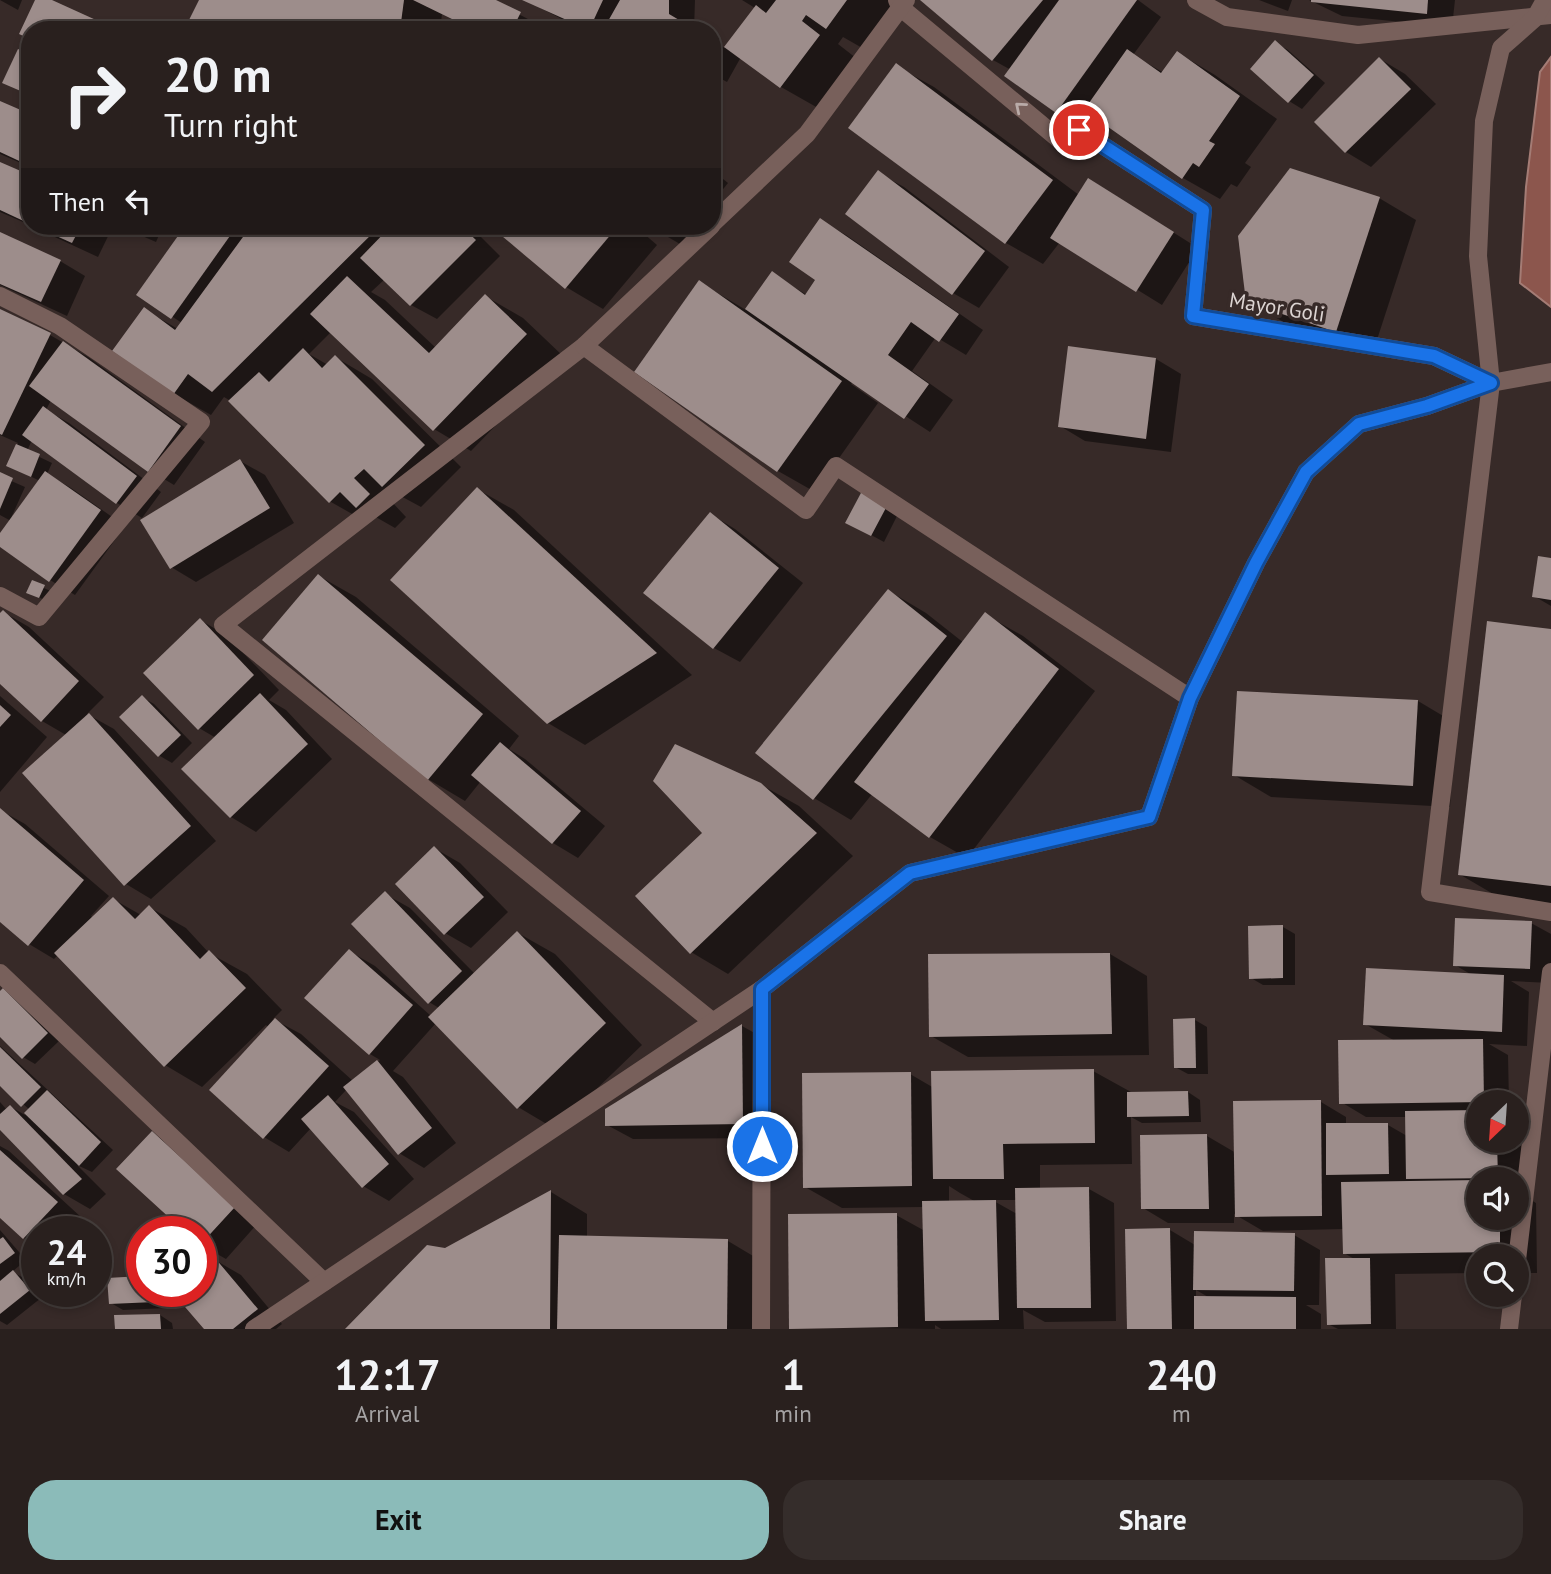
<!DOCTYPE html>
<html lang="en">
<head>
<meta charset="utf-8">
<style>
	:root { --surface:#29201e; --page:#352d2b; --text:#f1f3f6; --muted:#a5a3a4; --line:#453e3c; --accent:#8bbbb9 }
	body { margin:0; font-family:"PT Sans",sans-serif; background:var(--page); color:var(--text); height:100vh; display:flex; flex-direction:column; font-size:26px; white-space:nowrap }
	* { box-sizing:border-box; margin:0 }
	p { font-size:23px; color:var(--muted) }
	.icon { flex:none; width:38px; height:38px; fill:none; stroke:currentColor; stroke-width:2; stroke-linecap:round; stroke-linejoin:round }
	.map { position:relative; height:1329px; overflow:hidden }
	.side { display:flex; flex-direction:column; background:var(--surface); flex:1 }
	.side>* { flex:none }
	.hud { position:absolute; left:21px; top:21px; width:700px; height:214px; border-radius:28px; box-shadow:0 4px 10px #0003,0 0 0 2px var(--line); background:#29201e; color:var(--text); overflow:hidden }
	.needle { width:46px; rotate:205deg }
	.controls { position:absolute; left:1466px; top:1090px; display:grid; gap:14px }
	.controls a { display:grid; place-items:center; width:63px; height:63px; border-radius:50%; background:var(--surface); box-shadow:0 4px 10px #0003,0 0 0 2px var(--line); font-size:35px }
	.speed { position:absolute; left:21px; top:1216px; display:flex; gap:14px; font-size:35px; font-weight:700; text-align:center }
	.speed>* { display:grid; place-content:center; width:91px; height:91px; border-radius:50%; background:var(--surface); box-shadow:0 4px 10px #0003,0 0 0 2px var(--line); line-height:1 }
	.speed small { font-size:18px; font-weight:400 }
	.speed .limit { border:10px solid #d22; background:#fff; color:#111 }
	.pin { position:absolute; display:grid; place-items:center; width:60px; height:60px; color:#fff; margin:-30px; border:4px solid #fff; border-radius:50%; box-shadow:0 2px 7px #0007 }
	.me { position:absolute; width:77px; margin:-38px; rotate:0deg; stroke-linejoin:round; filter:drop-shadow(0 0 5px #0008) }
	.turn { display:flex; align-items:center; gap:24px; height:147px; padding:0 28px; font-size:32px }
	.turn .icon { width:91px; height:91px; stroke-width:2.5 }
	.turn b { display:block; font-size:49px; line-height:60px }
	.then { display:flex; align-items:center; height:66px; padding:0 28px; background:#0003; gap:14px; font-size:26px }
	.eta { display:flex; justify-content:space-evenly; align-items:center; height:119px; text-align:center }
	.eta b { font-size:42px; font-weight:600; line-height:49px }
	.cta { display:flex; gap:14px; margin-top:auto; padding:14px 28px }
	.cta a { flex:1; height:80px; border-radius:28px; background:var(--accent); color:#111; font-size:28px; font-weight:600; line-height:80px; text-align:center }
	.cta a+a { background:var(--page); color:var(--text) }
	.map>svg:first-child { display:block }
	.water { fill:#8c564d; stroke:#a47c75; stroke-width:2 }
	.shadow { fill:#0007; fill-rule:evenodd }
	.building { fill:#9d8d8b }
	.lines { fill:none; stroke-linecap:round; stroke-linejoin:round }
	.minor { stroke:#78605b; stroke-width:18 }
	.oneway { stroke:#b9aba8 }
	.route-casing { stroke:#114b97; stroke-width:18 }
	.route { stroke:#1a73e8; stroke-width:12 }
	.labels { text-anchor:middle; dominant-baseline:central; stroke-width:7; stroke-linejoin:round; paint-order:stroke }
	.street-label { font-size:21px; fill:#dcd4d2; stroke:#372a28 }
</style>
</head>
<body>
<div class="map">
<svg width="1551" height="1329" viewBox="0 0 1551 1329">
	<rect width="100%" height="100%" fill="#372a28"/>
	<polygon class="water" points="1551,57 1551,307 1520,283 1526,187 1540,72"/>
	<g class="shadow">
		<polygon points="0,0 22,0 18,10"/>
		<polygon points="201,0 492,0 545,28 544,30 456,30 459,23 442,14 440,30 186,30"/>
		<polygon points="525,0 695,0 694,30 583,30"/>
		<polygon points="742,0 896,0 864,49 843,37 838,44 856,58 818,108 781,87 741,57 727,82 712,74 712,41 725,48 755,8"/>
		<polygon points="924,0 1138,0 1161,17 1133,55 1164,73 1178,53 1215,75 1277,119 1245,163 1251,167 1237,187 1231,184 1220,199 1183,178 1092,114 1083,126 1057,111 1007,75 1011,70 993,60"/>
		<polygon points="1259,0 1292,0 1288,11"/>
		<polygon points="1309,0 1455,0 1452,27 1342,16"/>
		<polygon points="1276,43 1288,50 1325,83 1302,109 1289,101"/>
		<polygon points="1380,59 1405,74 1436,104 1371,167 1346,152"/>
		<polygon points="896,66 934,87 1079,195 1114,195 1198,248 1162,305 1060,242 1043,264 1006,243"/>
		<polygon points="0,103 30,116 30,167 0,154"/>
		<polygon points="0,164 30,177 30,225 0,212"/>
		<polygon points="712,170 728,183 712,203"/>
		<polygon points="878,173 904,187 1009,267 979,308 953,293"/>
		<polygon points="1379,198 1416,220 1373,352 1285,323 1248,301"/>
		<polygon points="820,220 846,235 983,330 966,355 936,337 912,371 953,400 930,432 853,382 851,384 878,403 815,492 778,471 636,372 699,282 746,310 772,274 807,295 817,280"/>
		<polygon points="31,226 113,226 98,257"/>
		<polygon points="119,226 163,226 156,242"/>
		<polygon points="187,226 470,226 500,256 437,319 411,305 385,279 371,292 385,300 436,348 485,296 523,318 563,356 471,451 434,429 331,332 309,354 328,365 335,357 372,379 461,467 421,507 397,494 390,500 406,517 395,528 374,516 368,523 331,502 229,400 224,397 211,415 174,394 145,310 178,329 182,323 138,294"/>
		<polygon points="492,226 635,226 657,245 603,309 566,287"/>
		<polygon points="649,226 694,226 680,244"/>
		<polygon points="0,234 60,261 85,276 67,316 0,285"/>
		<polygon points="0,311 50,335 88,357 205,442 174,485 149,470 51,400 46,410 69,423 161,492 142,518 117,503 32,440 27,451 52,463 47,474 71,488 125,526 75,595 50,580 0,545 0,533 2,534 11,521 0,515 0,476 25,487 11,518 40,481 9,466 18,443 0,435"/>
		<polygon points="1070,348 1156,359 1181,374 1171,452 1085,441 1060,426"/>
		<polygon points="240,461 265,475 294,523 196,582 171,567"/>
		<polygon points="477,489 514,510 692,675 585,745 548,723"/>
		<polygon points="862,493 899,512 884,542 860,529"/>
		<polygon points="710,514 735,529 803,583 740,662 714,648 646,593"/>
		<polygon points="1551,560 1551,606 1534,596"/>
		<polygon points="319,576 356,597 519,736 509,749 525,759 605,826 578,858 553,843 481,781 465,801 428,779"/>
		<polygon points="33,583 57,594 52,604 29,592"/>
		<polygon points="889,591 926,613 964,643 986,615 1023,636 1095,691 967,858 930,837 873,793 851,820 814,798"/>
		<polygon points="3,612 29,627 104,697 87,714 114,729 216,841 151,899 126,884 66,735 42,721 0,682 0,615"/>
		<polygon points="200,620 226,635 279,690 269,700 286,710 332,759 256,832 231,817 216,738 199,728"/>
		<polygon points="1551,630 1551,907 1507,902 1459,874"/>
		<polygon points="0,696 47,737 0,792"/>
		<polygon points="142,697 154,704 192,743 172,763 160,756 121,717"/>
		<polygon points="1418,701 1455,723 1450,807 1271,797 1234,775"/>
		<polygon points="760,784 799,806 853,856 728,974 691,952"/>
		<polygon points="0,810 25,824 109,896 91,916 93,918 113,899 141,915 149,907 186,928 209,953 247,974 282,1010 273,1019 301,1034 353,1081 380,1060 370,1054 349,951 375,966 431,1016 439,1008 429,1002 385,894 410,908 475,974 518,933 555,954 642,1045 555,1129 518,1107 436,1023 393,1071 403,1077 456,1143 424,1168 399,1153 347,1089 335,1102 354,1112 414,1179 389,1201 363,1186 311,1128 289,1152 264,1137 268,1027 266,1025 202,1087 165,1065 58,955 54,959 29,944 0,920"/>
		<polygon points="434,848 460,863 508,912 471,948 445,933"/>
		<polygon points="1531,923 1551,934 1551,983 1511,981 1529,992 1527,1046 1489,1044 1508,1055 1509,1102 1479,1102 1479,1141 1517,1141 1517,1123 1522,1126 1523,1191 1517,1191 1517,1180 1479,1180 1479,1218 1517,1218 1517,1192 1536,1203 1537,1273 1517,1273 1517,1256 1479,1256 1479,1273 1395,1274 1396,1329 1338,1329 1328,1324 1356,1260 1344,1253 1344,1229 1263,1231 1234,1214 1234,1223 1168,1223 1143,1208 1207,1136 1236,1153 1321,1102 1346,1117 1346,1125 1388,1125 1407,1136 1406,1117 1366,1117 1341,1102 1395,1041 1365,1024 1472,975 1455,965"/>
		<polygon points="1283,927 1295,934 1295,985 1263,985 1251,978"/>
		<polygon points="1110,954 1147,976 1149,1055 968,1057 931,1036"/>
		<polygon points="3,990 16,998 59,1041 35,1064 23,1057 0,1034 0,994"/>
		<polygon points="1195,1020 1207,1027 1208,1074 1188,1074 1175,1067"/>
		<polygon points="742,1026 767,1040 768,1138 633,1139 607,1125"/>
		<polygon points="0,1046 113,1150 92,1172 77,1165 106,1194 90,1209 64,1194 0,1128 0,1102 7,1110 11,1107 25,1115 30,1110 0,1084"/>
		<path d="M1093 1071 1131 1092H1188L1200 1100 1201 1122 1142 1123 1131 1117 1132 1164 1040 1165V1189H1089L1114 1203 1116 1321 1045 1322 1023 1310 1024 1329H941L935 1325V1329L791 1328 896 1215 925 1231 924 1207 842 1208 805 1187 910 1074 934 1088ZM949 1186 960 1193 976 1202 949 1203ZM992 1200H1017V1214Z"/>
		<polygon points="152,1133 178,1147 259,1222 226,1259 201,1245 201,1232 187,1232"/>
		<polygon points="0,1146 9,1151 82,1218 69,1232 37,1232 37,1245 24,1238 0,1216"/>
		<polygon points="551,1192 587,1214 587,1238 728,1241 765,1263 764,1329 347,1329 445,1250"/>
		<polygon points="0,1230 26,1260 12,1272 26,1279 41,1298 7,1325 0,1321"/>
		<path d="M1170 1230 1195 1245 1294 1235 1320 1250 1319 1305H1306L1321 1314V1329H1128ZM1196 1290 1210 1298H1196Z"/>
		<polygon points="215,1260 241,1275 282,1324 276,1329 206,1329 176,1293 201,1292"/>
		<polygon points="142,1292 166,1292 167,1308 123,1310 111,1303"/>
		<polygon points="160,1315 172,1323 173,1329 116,1329"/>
	</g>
	<g class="building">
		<polygon points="35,0 52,0 118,30 30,30 30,39 19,34"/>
		<polygon points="199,0 404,0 400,30 184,30"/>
		<polygon points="413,0 496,0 521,12 512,30 454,30 458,22"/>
		<polygon points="522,0 603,0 589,30"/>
		<polygon points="620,0 669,0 669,14 696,30 603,30"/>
		<polygon points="776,0 847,0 826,29 806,15 802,21 820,35 780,88 724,47 756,5 766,13"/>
		<polygon points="920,0 1043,0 992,61"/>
		<polygon points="1059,0 1137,0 1056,113 1004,76"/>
		<polygon points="1311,0 1428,0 1427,14 1311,2"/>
		<polygon points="523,19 545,30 518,30"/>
		<polygon points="1275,40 1314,75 1288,103 1250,69"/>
		<polygon points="18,49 30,55 30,95 2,83"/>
		<polygon points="1127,49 1161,73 1177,51 1240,96 1209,141 1215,144 1199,167 1193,163 1182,179 1084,110"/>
		<polygon points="1379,57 1411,89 1345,153 1314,122"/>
		<polygon points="896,63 1053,180 1005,244 848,128"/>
		<polygon points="0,101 30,114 30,166 0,152"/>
		<polygon points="0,162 30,175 30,224 0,210"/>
		<polygon points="1290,168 1380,197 1336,332 1246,302 1238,236"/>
		<polygon points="878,170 985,251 952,295 845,214"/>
		<polygon points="1088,178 1174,232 1136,292 1050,238"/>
		<polygon points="820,218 959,314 939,342 911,322 888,355 929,384 904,419 745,309 772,271 805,295 815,280 789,262"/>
		<polygon points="34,226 81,226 72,243"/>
		<polygon points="118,226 148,226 143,237"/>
		<polygon points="185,226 237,226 171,319 136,295"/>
		<polygon points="251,226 380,226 212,392 188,374 173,395 112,351 144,307 175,330"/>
		<polygon points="391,226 461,226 476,240 410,306 360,258"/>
		<polygon points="490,226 618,226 565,289"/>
		<polygon points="0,232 61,260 41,302 0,284"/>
		<polygon points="347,276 429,353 485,294 527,334 433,431 310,314"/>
		<polygon points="699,280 842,381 777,472 634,372"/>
		<polygon points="0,309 51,333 2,435 0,434"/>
		<polygon points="63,341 181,426 148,472 29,386"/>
		<polygon points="1068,346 1156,358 1146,439 1058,427"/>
		<polygon points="303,348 322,368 335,355 425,445 382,487 364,469 354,478 370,494 356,508 340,492 329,503 228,401 259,372 269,382"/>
		<polygon points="43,406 137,476 116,504 22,435"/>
		<polygon points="16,444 40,454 31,477 6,466"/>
		<polygon points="240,459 270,508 170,569 140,520"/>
		<polygon points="45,471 101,510 49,582 0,547 0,533"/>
		<polygon points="0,472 13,478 0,509"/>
		<polygon points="477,487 657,653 547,724 390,580"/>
		<polygon points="862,491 888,504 871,536 845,523"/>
		<polygon points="710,512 779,568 713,649 643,593"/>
		<polygon points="1538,556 1551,558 1551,600 1532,597"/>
		<polygon points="318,574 483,714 427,781 262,640"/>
		<polygon points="32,580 45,585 39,598 26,593"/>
		<polygon points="888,589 947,636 813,800 755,753"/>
		<polygon points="3,610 79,681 41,722 0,684 0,613"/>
		<polygon points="985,612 1059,669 929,838 854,782"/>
		<polygon points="200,618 254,675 198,730 143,673"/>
		<polygon points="1487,621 1551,629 1551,886 1458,875"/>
		<polygon points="1237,691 1418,700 1413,786 1232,776"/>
		<polygon points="260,693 308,744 230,818 181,769"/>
		<polygon points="142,695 181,735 158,757 119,717"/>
		<polygon points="0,705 11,715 0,727"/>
		<polygon points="89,713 191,826 124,886 22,773"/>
		<polygon points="500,742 581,811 552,844 471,775"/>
		<polygon points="675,744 761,783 817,833 690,954 635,896 702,833 653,781"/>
		<polygon points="0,808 84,880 28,946 0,922"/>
		<polygon points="434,846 484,897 444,935 395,884"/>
		<polygon points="385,891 462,971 428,1004 351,924"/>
		<polygon points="113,897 135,919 149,905 200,959 209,950 246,988 164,1067 54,953"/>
		<polygon points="1455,918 1532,921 1530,969 1453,966"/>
		<polygon points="1283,925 1283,978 1249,979 1248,926"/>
		<polygon points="517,931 606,1023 517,1109 428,1017"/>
		<polygon points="349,949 413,1005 369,1055 304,998"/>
		<polygon points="1110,953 1112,1034 929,1037 928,954"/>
		<polygon points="1366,968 1504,975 1502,1032 1363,1025"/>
		<polygon points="3,988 48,1033 22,1059 0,1037 0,991"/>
		<polygon points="275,1018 329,1066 263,1139 209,1090"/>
		<polygon points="1195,1018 1196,1068 1174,1068 1173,1019"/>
		<polygon points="742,1024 743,1124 605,1126 605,1109"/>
		<polygon points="1483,1039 1484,1102 1339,1104 1338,1040"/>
		<polygon points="0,1047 41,1087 21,1107 0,1086"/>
		<polygon points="377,1060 432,1128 398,1155 343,1087"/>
		<polygon points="1094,1069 1095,1143 1003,1144 1004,1179 933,1179 931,1071"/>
		<polygon points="911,1072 912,1186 803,1188 802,1073"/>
		<polygon points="47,1090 101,1142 79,1166 24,1113"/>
		<polygon points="1188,1091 1189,1116 1127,1117 1127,1092"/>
		<polygon points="328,1095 389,1164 362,1188 301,1119"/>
		<polygon points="1321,1100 1322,1216 1235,1217 1233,1101"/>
		<polygon points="10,1105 82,1179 63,1195 0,1130 0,1114"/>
		<polygon points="1479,1110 1479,1141 1497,1141 1498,1178 1406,1179 1405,1111"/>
		<polygon points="1326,1123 1388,1123 1389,1174 1326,1175"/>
		<polygon points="152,1131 235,1207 201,1244 201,1232 185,1232 116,1169"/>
		<polygon points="1207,1134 1209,1209 1141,1209 1140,1135"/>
		<polygon points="0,1150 58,1202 23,1239 0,1218"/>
		<polygon points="1479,1180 1479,1218 1500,1218 1500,1252 1343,1254 1341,1182"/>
		<polygon points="1089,1187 1091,1308 1017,1308 1015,1188"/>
		<polygon points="551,1190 550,1329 345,1329 427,1245 445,1248"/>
		<polygon points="996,1200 999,1320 925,1321 922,1201"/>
		<polygon points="897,1213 898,1327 789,1329 788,1214"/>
		<polygon points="1170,1228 1172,1329 1127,1329 1125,1229"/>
		<polygon points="1194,1231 1295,1233 1294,1291 1193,1290"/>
		<polygon points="559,1235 728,1239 727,1329 557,1329"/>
		<polygon points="3,1237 15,1253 0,1264 0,1239"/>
		<polygon points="215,1258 258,1309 233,1329 204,1329 173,1293 201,1292 201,1270"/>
		<polygon points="1325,1258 1370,1258 1371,1324 1327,1325"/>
		<polygon points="13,1270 30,1290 0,1314 0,1281"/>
		<polygon points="142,1276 142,1292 155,1292 155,1302 109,1304 107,1278"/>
		<polygon points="1194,1296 1296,1297 1296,1329 1194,1329"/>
		<polygon points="160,1314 161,1329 115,1329 114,1315"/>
	</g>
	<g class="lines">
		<g class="minor">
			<polyline points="897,0 900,7 1067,146 1079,130 1203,210 1193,316 1434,356 1491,383 1551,372"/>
			<polyline points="1196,0 1227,17 1358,35 1551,15"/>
			<polyline points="1545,0 1535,18 1501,48 1484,121 1478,256 1491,383 1430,892 1551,912"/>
			<polyline points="712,224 807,134 906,0"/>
			<polyline points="711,226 584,346 223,625 713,1022"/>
			<polyline points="0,296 60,326 201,422 39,617 0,596"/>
			<polyline points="584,346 806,510 836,466 1190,698"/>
			<polyline points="0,973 324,1282"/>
			<polyline points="1517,1260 1551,972"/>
			<polyline points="254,1329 762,989 910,873 1149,817 1190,698 1256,563 1306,472 1359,424 1427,406 1491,383"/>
			<polyline points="761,1329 762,989"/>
			<polyline points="1509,1329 1513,1295"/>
		</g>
	</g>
	<defs><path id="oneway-chevron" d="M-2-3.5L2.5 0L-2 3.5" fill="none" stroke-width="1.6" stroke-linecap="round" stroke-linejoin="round" transform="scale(1.75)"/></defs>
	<use class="oneway" href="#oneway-chevron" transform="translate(1020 107) rotate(-140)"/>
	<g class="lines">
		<g class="route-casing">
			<polyline id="route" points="762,1146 762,989 910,873 1149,817 1190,698 1256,563 1306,472 1359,424 1427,406 1491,383 1434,356 1193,316 1203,210 1079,130"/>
		</g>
		<use href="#route" class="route"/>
	</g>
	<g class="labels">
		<g class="street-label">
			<text transform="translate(1277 307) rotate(9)">Mayor Goli</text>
		</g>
	</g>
</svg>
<div class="controls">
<a><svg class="needle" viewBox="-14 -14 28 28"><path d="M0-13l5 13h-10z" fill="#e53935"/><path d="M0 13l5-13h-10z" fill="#a5a3a4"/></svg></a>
<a><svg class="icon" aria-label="sound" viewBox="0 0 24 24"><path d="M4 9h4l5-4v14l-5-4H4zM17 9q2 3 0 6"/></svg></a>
<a><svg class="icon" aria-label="search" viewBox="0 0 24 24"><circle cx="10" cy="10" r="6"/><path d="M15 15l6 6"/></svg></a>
</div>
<div class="speed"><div>24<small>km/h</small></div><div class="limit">30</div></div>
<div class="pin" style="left:1079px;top:130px;background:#d93025"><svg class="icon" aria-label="arrive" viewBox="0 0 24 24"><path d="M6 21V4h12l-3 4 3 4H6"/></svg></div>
<svg class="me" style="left:762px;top:1146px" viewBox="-20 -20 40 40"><circle r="17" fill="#1a73e8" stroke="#fff" stroke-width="3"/><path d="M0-11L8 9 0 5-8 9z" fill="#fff"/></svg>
<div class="hud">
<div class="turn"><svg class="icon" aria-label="right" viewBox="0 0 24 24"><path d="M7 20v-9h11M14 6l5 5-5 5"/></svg><div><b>20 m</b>Turn right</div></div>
<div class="then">Then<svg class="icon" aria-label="left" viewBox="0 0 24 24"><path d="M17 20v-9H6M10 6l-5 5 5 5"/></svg></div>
</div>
</div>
<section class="side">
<div class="eta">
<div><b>12:17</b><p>Arrival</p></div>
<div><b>1</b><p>min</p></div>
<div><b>240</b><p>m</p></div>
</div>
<div class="cta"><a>Exit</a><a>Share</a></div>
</section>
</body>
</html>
